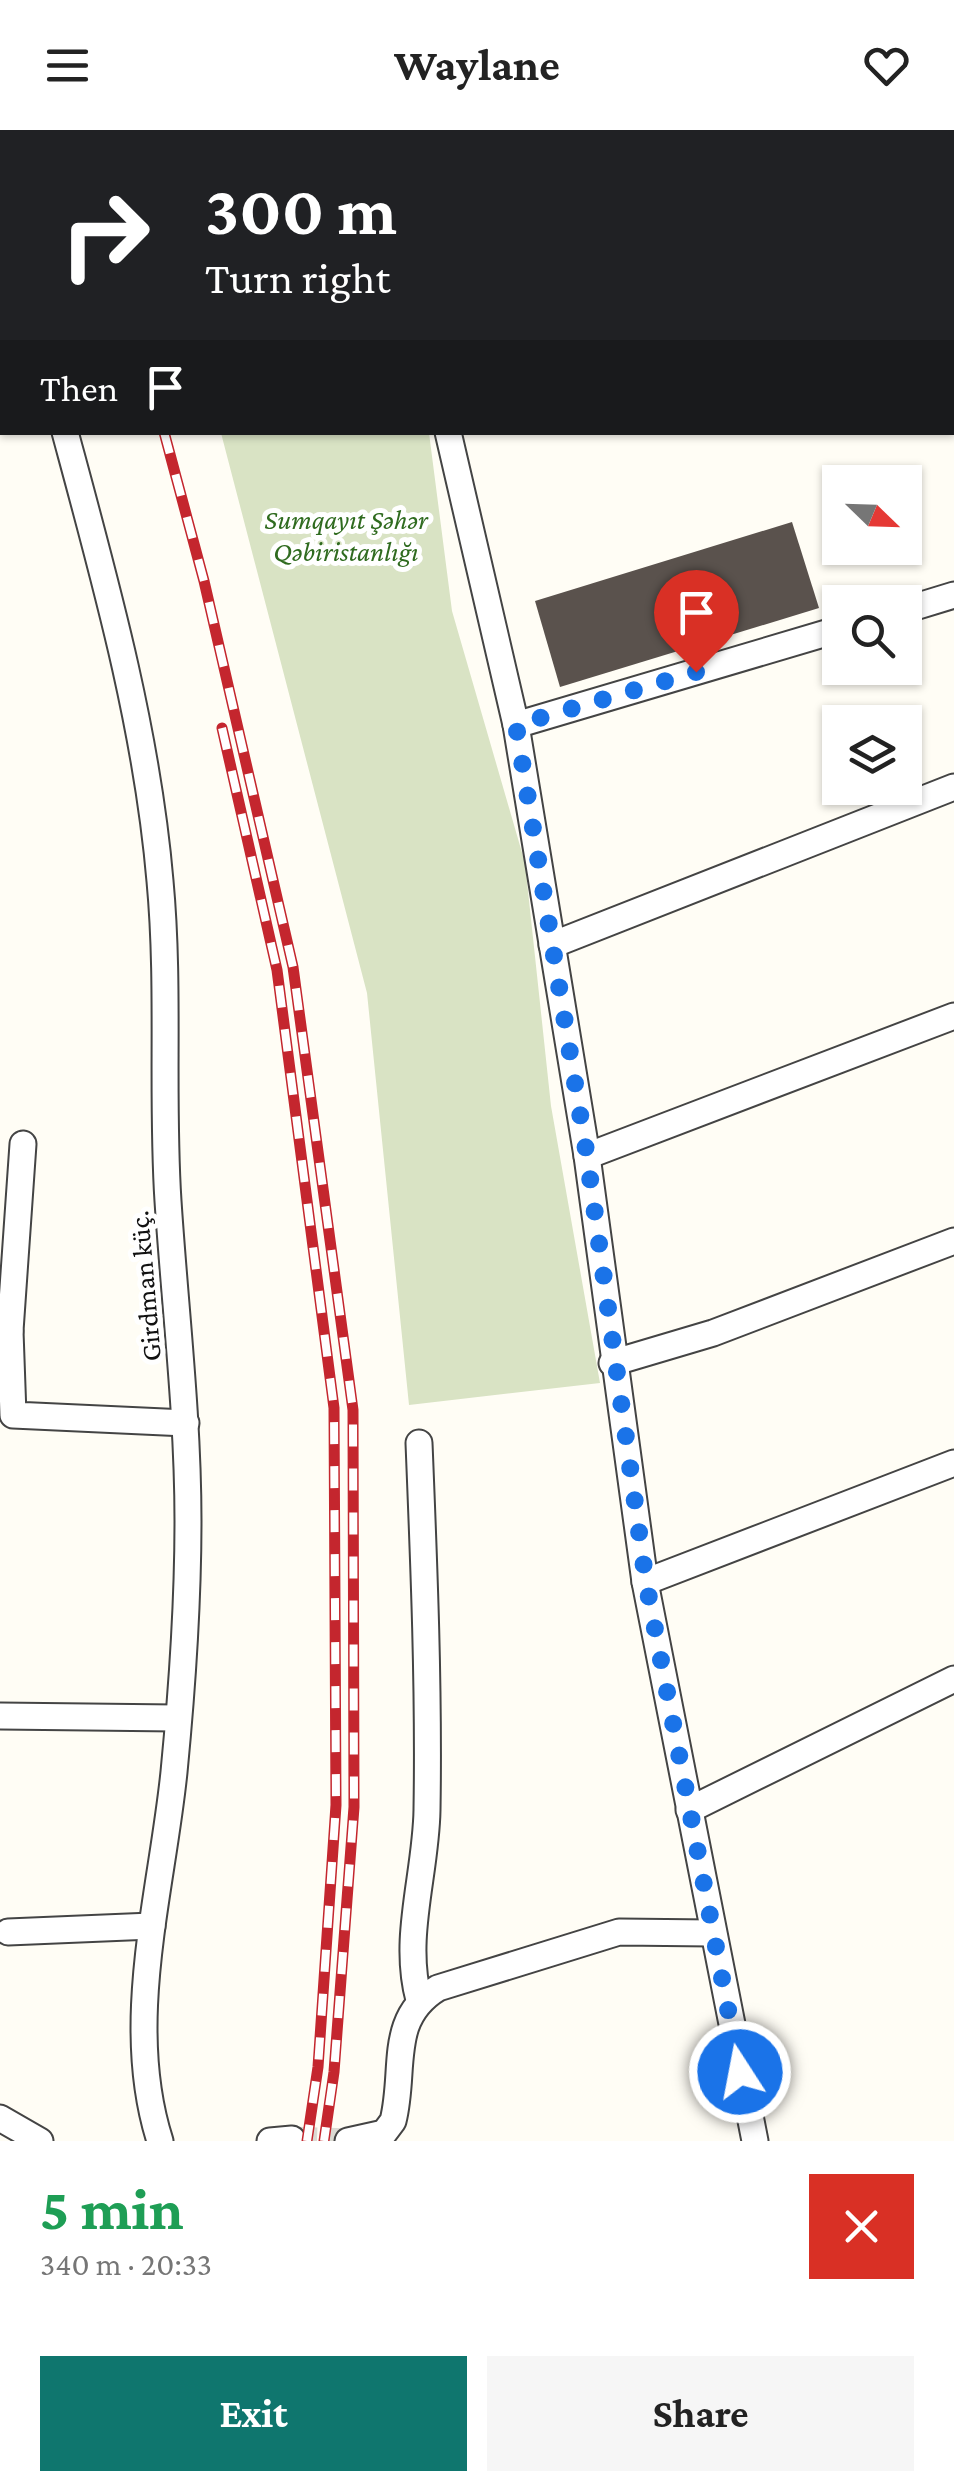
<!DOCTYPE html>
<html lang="en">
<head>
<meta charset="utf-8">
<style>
	:root { --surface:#fff; --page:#f6f6f6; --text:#222; --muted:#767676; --accent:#0f766e }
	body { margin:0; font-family:"Crimson Pro",serif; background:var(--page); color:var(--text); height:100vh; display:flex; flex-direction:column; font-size:38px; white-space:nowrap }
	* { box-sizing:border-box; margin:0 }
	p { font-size:32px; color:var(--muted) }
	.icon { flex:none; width:55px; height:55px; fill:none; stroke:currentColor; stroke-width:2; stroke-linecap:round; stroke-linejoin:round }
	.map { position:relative; height:2011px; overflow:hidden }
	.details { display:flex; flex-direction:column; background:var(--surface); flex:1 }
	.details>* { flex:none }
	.top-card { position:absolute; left:0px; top:0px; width:955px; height:305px; box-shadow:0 2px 8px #0004; background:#202124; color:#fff; overflow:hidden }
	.needle { width:65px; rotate:113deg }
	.controls { position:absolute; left:822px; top:335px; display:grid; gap:20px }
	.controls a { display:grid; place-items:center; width:100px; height:100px; border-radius:0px; background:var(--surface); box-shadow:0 2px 8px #0004; font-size:50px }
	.pin { position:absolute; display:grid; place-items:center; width:85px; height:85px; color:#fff; margin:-102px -42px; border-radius:50% 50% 50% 0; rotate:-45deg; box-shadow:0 0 10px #0007 }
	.pin .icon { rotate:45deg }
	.me { position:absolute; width:110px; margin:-55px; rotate:349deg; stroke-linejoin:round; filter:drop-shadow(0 0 8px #0008) }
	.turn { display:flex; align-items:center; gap:35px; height:210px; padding:0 40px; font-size:45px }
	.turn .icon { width:130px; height:130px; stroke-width:2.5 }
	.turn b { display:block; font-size:70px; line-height:85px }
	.then { display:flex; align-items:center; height:95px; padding:0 40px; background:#0003; gap:20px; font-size:38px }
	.round { display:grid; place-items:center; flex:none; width:105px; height:105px; border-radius:0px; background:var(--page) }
	.overview { display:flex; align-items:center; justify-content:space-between; height:170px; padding:0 40px }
	h1 { font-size:60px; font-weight:700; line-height:75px; color:#1e9e55 }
	.primary-button { display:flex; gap:20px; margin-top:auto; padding:20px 40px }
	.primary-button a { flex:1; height:115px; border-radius:0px; background:var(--accent); color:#fff; font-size:40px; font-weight:700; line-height:115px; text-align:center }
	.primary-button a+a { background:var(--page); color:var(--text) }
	header { display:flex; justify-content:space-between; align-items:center; height:130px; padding:0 40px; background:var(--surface); font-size:45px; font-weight:700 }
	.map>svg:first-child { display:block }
	.cemetery { fill:#d9e3c4 }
	.building { fill:#5a524d }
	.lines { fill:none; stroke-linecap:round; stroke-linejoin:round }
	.minor-tunnel { stroke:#dbdad3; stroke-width:25; stroke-dasharray:25 12; stroke-linecap:butt }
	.minor-casing { stroke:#444; stroke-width:29 }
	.minor { stroke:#fff; stroke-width:25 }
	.rail-casing { stroke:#c4262e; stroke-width:11 }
	.rail { stroke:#fff; stroke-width:8; stroke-dasharray:22; stroke-linecap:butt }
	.route { stroke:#1a73e8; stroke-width:18; stroke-dasharray:0 32.4 }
	.labels { text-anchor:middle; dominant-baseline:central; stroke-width:10; stroke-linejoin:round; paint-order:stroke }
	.park-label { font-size:28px; font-style:italic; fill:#2f6b1f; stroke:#fff }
	.street-label { font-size:28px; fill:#111; stroke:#fff }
</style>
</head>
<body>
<header><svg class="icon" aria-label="menu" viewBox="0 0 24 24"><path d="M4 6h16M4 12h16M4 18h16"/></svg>Waylane<svg class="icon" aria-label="heart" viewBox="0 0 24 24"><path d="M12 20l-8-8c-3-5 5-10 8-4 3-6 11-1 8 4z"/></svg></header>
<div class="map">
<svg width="954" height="2011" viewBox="0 0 954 2011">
	<rect width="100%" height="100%" fill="#fffdf5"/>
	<polygon class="cemetery" points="221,303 429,303 452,481 525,733 551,976 600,1253 409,1275 367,863"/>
	<polygon class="building" points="792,392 819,478 560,557 535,471"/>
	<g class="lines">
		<polyline class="minor-tunnel" points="292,2009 348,2011"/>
		<g class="minor-casing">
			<g id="minor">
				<polyline points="377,0 378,2"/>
				<polyline points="0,53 2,63"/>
				<polyline points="0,207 2,207"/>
				<path d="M65 302C105 450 147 599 160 751 170 858 161 964 168 1071 175 1178 188 1284 188 1391 188 1473 182 1560 174 1642 162 1761 122 1893 160 2011"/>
				<polyline points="448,302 516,595 587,1026 645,1452 755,2011"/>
				<polyline points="905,480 954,465"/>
				<polyline points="516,595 840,499"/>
				<polyline points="552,815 954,657"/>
				<polyline points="587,1026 954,886"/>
				<polyline points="0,1198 10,1201 13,1285 186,1293"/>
				<polyline points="10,1201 23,1014"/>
				<polyline points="612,1233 713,1203 954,1111"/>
				<polyline points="645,1452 954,1333"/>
				<polyline points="0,1586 176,1588"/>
				<polyline points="689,1680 954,1549"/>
				<polyline points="8,1802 152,1796"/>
				<path d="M419 1870C402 1808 426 1744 427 1680 429 1558 424 1436 419 1313"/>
				<polyline points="0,1988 40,2011"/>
				<polyline points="270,2011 292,2009"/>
				<path d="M348 2011 384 2003 393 1991C406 1940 387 1889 438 1858L619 1802 712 1803"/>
			</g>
		</g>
		<use href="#minor" class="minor"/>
		<g class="rail-casing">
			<g id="rail">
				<polyline points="67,0 67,2"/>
				<polyline points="164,302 204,451 293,837 353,1280 354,1677 334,1942 324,2011"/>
				<polyline points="222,598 277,840 334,1278 336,1675 318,1937 307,2011"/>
			</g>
		</g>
		<use href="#rail" class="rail"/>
	</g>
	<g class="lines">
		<polyline class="route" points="696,542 516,595 587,1026 646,1452 740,1942"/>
	</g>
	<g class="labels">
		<g class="park-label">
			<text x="346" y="389">Sumqayıt Şəhər<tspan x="346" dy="32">Qəbiristanlığı</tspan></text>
		</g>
		<g class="street-label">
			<text transform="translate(145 1156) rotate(-95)">Girdman küç.</text>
		</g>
	</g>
</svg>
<div class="controls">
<a><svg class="needle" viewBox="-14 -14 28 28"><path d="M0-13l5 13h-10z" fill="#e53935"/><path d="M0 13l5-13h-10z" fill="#767676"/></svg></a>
<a><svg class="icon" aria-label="search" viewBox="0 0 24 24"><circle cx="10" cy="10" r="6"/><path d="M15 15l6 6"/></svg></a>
<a><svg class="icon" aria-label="layers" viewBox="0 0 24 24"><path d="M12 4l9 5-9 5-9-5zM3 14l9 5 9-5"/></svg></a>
</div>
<div class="pin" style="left:696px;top:542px;background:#d93025"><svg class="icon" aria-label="arrive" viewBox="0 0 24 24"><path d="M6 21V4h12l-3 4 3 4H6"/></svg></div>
<svg class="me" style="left:740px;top:1942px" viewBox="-20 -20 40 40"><circle r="17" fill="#1a73e8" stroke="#fff" stroke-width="3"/><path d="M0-11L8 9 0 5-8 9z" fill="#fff"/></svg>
<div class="top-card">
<div class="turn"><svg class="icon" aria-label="right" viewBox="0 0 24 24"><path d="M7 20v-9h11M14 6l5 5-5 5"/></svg><div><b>300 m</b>Turn right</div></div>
<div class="then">Then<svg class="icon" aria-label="arrive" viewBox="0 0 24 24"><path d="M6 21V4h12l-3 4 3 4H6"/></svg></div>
</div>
</div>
<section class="details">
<div class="overview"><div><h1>5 min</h1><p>340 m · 20:33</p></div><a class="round" style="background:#d93025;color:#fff"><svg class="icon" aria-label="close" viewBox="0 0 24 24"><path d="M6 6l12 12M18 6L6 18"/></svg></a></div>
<div class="primary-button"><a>Exit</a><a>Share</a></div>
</section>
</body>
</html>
